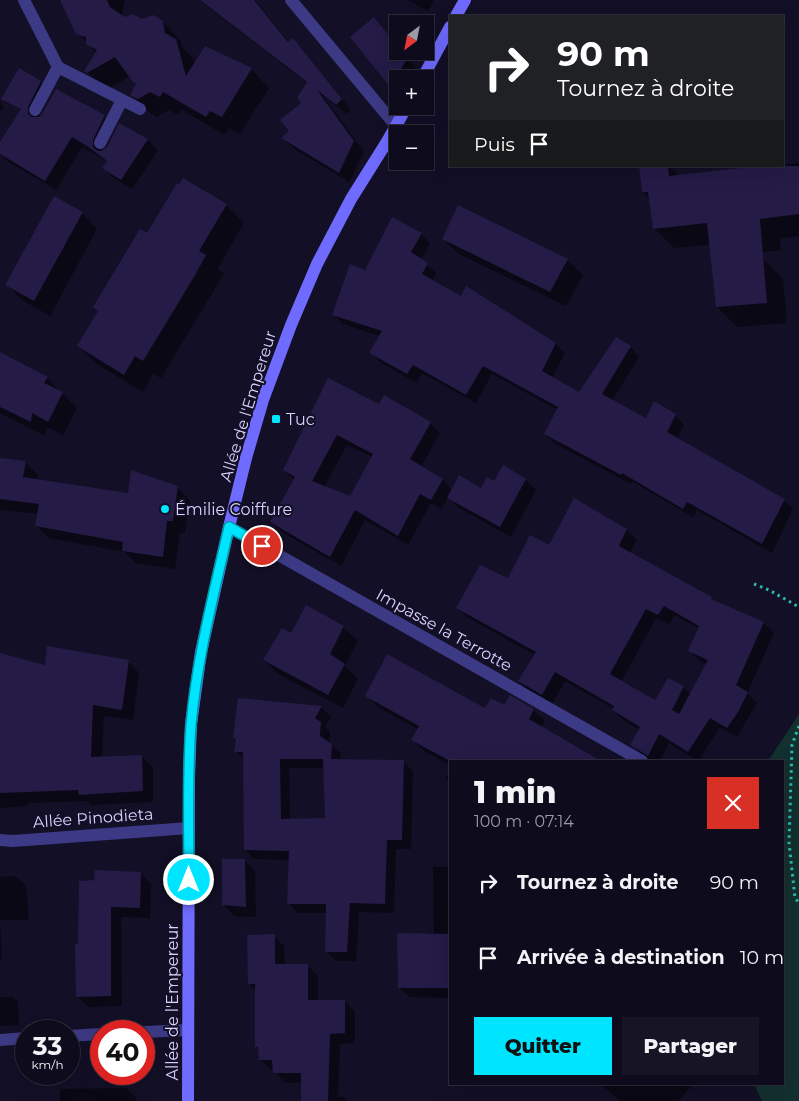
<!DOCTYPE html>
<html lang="fr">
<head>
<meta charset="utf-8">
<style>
	:root { --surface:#0e0b1c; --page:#171425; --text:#f1f3f6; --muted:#9b9ba3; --line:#2e2b3b; --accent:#00e5ff }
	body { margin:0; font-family:Montserrat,sans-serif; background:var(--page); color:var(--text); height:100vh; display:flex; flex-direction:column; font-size:19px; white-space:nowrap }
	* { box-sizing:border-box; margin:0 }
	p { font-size:16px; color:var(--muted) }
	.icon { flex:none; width:28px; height:28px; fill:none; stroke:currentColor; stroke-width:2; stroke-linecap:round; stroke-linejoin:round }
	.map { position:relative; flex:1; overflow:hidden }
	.sheet { position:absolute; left:449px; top:760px; width:335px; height:325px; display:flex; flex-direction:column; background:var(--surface); border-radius:0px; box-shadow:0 5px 20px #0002,0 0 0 1px var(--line) }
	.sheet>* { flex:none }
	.banner { position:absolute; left:449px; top:15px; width:335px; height:152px; border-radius:0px; box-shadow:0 5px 20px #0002,0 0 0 1px var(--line); background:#202124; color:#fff; overflow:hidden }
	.needle { width:32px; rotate:212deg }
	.controls { position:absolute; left:389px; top:15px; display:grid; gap:10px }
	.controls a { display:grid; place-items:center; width:45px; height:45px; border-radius:0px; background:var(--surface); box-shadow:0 5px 20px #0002,0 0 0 1px var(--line); font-size:25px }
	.speed { position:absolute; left:15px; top:1020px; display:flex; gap:10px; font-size:25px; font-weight:700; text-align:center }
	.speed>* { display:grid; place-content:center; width:65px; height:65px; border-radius:50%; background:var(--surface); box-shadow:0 5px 20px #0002,0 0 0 1px var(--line); line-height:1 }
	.speed small { font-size:12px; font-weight:400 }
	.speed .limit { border:8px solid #d22; background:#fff; color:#111 }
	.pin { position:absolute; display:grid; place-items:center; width:42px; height:42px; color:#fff; margin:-21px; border:2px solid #fff; border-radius:50%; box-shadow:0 1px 5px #0007 }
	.me { position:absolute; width:55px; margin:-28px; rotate:0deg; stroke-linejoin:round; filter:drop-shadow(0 0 4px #0008) }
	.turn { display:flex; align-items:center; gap:18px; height:105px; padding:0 25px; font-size:22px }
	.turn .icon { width:65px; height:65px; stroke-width:2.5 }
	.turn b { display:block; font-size:35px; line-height:42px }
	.then { display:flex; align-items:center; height:48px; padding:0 25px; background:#0003; gap:10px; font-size:19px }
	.round { display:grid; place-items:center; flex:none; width:52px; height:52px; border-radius:0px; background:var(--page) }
	.head { display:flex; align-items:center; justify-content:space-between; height:85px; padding:0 25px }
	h1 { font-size:30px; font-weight:800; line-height:38px }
	.cta { display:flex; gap:10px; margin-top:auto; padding:10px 25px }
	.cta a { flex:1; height:58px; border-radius:0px; background:var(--accent); color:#111; font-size:20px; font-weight:800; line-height:58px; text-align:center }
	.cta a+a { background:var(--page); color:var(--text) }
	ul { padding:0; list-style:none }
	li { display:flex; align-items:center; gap:15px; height:75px; padding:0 25px }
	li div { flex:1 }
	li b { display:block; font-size:19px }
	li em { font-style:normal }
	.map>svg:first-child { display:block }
	.green { fill:#12302f }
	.shadow { fill:#0007; fill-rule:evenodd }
	.building { fill:#241b47; fill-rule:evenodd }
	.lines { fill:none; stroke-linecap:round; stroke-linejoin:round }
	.path { stroke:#2fb8b0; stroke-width:3; stroke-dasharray:2.5 4; stroke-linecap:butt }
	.lane { stroke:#3d3a85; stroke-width:12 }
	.street { stroke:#3d3a85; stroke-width:12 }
	.secondary { stroke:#6f6bff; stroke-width:12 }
	.route-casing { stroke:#0095a6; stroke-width:12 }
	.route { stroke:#00e5ff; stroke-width:9 }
	.poi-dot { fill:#00e5ff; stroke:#130f26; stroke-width:2 }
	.labels { text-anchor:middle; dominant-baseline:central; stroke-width:4; stroke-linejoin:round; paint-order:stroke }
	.street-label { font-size:16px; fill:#d9d4ff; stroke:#130f26 }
	.poi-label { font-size:16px; fill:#d9d4ff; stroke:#130f26; text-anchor:start }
</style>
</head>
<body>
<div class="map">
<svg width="799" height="1101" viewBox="0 0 799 1101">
	<rect width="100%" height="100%" fill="#130f26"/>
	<polygon class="green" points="799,714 799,1101 762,1101 754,1084 782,1084 782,761 768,761"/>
	<g class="shadow">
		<polygon points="58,0 125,0 122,15 123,17 163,22 181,41 182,47 194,59 195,64 251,69 269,88 240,134 229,128 224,135 181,109 178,115 169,110 157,117 150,113 132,95 137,85 130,76 106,90 86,71 97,53 78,33 64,4"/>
		<polygon points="199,0 255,0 289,42 293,40 303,50 351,110 347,114 323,96 364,152 349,182 293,148 283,138 291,131 303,103 308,84"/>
		<polygon points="408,0 434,0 428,11"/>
		<polygon points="374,19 398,46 398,51 402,51 416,69 410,79 398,79 398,93 352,37"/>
		<polygon points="41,82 51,92 37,120 104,116 114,127 101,152 108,148 120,125 148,140 158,150 132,189 114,178 104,168 108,162 82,147 56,190 7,161 0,154 0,145"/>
		<polygon points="0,101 4,109 0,111"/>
		<polygon points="799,163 799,236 780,239 781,250 730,256 717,244 674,248 654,228 650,199 643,192 652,166 669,166 679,176"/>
		<polygon points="226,205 244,223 218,268 224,274 161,378 153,374 143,392 97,364 78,346 147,235"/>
		<polygon points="82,213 97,229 50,316 22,300 7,285"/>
		<polygon points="421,234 430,244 421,260 436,273 432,282 556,344 565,353 552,378 579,393 630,347 639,357 612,401 646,419 675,415 684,425 677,439 784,500 793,509 772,553 697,510 693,517 632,481 631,484 554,443 545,434 558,410 492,374 476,403 422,373 417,383 380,362 371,353 380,336 343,324 334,314 366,271"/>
		<polygon points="443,239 567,260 583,275 566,306 459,254"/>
		<polygon points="763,259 783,279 787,323 737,327 717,307"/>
		<polygon points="0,352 47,378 77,408 63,435 47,427 45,436 0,413"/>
		<path d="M379 406 430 423 440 433 421 467 443 480 452 490H482L495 483 503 467 526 480 536 490 511 537 459 508 448 498 441 509 431 503 408 545 365 520 341 566 282 532 271 522 294 480 284 470ZM347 445 373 457 351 497 324 487Z"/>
		<polygon points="0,459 25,462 38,475 37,480 129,495 177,487 190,500 185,533 180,533 175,569 136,563 125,552 49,538 36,526 38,514 0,510"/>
		<path d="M627 530 637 540 630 553 711 598 716 603 764 623 774 633 747 693 757 703 737 737 720 727 698 761 669 743 660 761H652L642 755 632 745 640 730 623 720 613 710 614 709 565 681 552 704 529 691 519 681 535 655 467 617 457 607 509 580 550 547ZM675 615 699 629 690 651 700 661 707 664 691 695 683 687 656 702 621 682 656 618 669 624Z"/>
		<polygon points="343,627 358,641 345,666 358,679 343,708 278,674 264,660 291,634"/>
		<polygon points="0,654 46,667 128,661 139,673 133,720 104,716 102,758 142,756 153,768 153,802 91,805 87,801 28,803 28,806 0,808"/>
		<polygon points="367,696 486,710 504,706 510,697 533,710 545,721 541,728 599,761 450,761 450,765 424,751 413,740 419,730 378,707"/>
		<path d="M239 699 321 707 331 717 325 727 330 732 329 743 341 754 340 760 403 761 413 771 411 849H396L394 913 359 912 356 961H336L326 951 327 913H298L289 903 290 860 254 859 245 849 244 759 236 751 237 740 235 738ZM289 768H325L326 819 290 820Z"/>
		<polygon points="450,770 450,782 446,778"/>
		<polygon points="244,860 255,871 256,917 234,916 224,905"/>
		<polygon points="433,867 450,867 450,998 409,997 399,987 434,935"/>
		<polygon points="140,873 151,884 150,918 121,917 122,1006 88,1007 77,996 79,945 95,881"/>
		<polygon points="16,876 26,886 29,920 0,920 0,877"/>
		<polygon points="0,922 2,959 0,959"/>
		<polygon points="274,936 284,946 285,965 308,966 318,976 318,1002 345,1001 355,1012 355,1043 340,1044 338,1097 344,1097 348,1101 302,1101 302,1083 285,1083 275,1072 274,1069 270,1069 260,1059 260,1050 256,1047 256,991 249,983"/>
		<polygon points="0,997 13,997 18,1002 19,1025 0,1026"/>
		<polygon points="600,1084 693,1084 678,1101 621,1101"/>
		<polygon points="126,1088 136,1098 136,1101 60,1101 60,1089"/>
	</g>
	<g class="building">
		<polygon points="60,0 107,0 110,7 125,17 133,14 142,19 153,15 163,21 165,33 176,39 186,76 205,46 252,68 222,117 210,111 206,117 163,92 160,97 150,92 138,99 130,95 136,84 133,82 115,57 87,73 84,71 97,50 86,44 86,37 76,34"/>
		<polygon points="200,0 254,0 288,42 293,38 342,99 336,105 317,90 354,141 339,173 281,138 289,131 280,120 301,103 297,98 307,82"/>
		<polygon points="374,17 398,47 398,51 401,51 407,59 390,87 350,37"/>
		<polygon points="19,68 41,81 28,107 28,114 32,117 39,117 42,114 56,89 105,115 93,140 93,147 96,150 101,151 107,147 119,123 148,139 121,180 102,168 107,161 90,148 72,137 45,181 0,154 0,142 21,109 1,99"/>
		<polygon points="639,166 668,166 669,176 759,166 799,166 799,214 760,219 767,303 716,307 707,223 653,229 648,192 642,192"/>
		<polygon points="183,178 227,204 199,251 206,255 194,277 143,361 135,356 124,375 77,346 98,311 93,307 140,229 147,233 177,183 179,184"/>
		<polygon points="54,196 83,212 34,301 5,285"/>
		<polygon points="458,205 568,259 550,292 442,239"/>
		<polygon points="392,217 422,233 411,252 428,263 422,274 461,296 466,286 556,343 542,371 579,392 616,337 631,346 602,394 646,418 654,401 676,414 667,432 785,499 762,544 687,502 683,509 622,473 621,475 544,434 558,407 483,366 466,395 413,365 407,374 369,353 382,331 332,315 350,264 365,270"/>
		<polygon points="0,352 48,377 44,383 63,392 48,422 32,413 31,422 0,407"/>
		<path d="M328 378 379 404 384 395 431 422 410 459 443 479 431 500 420 494 398 536 355 510 330 557 270 522 295 477 283 470ZM337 435 373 454 350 496 312 481Z"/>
		<polygon points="0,458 26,461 23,477 128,493 131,470 178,486 173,521 167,521 163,557 122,551 123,542 35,526 39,504 0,499"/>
		<polygon points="503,465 526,479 500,527 447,498 459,475 481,488 487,477 494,481"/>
		<path d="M574 498 627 529 619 546 712 597 711 599 764 622 736 685 748 692 738 712 727 728 710 718 688 752 659 734 648 756 630 745 640 727 612 710 614 706 555 672 542 695 518 681 536 652 456 608 480 565 508 578 530 535 549 545ZM664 606 699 626 688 651 708 660 679 714 672 710 684 686 668 678 655 700 610 674 646 609 658 615Z"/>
		<polygon points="306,605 344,626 330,654 345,664 328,695 263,660 282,628 291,633"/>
		<polygon points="47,646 129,660 122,710 93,705 91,757 142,755 143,791 79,795 78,790 0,793 0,653 45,665"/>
		<polygon points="387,654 485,708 491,698 504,705 510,695 534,709 529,719 601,761 450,761 411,740 419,726 365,696"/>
		<path d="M238 698 322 706 315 718 321 722 320 736 332 744 331 759 404 760 402 840H387L385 904 350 903 347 952H325L326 904H287L289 851 244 850 243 752H234L236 739 233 738ZM280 759H323L325 818 281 819Z"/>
		<polygon points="222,859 245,859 246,907 222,905"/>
		<polygon points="95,870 141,872 140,908 111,907 111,996 76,997 75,944 78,944 79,881 94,880"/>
		<polygon points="397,933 450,934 450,988 398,988"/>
		<polygon points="275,934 275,964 308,964 308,1000 345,1000 345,1033 330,1034 328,1101 301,1101 301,1073 273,1073 272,1060 259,1060 258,1047 255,1047 255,984 248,984 247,935"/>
	</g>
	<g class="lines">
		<g class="path">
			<polyline points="754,584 769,590 799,607"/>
			<polyline points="799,726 792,745 789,843 795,898 799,903"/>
		</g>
		<g class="lane">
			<polyline points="24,0 58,67 140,109"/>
			<polyline points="35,110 58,67"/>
			<polyline points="100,143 122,100"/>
		</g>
		<g class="street">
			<polyline points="291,0 396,126"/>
			<polyline points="229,527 642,761"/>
			<polyline points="0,840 13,841 189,828"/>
			<polyline points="144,1032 188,1030"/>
			<polyline points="69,1036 101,1034"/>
			<polyline points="0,1040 26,1038"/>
		</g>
		<g class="secondary">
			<polyline points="456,16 465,0"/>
			<polyline points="422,79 450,27"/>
			<polyline points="188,1101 189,777 191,724 201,652 229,527 246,458 263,400 291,325 317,264 351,199 388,140 407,106"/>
		</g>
	</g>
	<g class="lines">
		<g class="route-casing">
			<path id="route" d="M189 880C189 829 187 777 191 725 197 658 214 593 229 527L262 546"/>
		</g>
		<use href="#route" class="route"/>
	</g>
	<g class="poi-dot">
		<rect x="271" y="414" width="10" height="10" rx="2.5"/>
		<circle cx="165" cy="509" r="5"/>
	</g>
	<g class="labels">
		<g class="street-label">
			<text transform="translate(248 406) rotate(-73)">Allée de l'Empereur</text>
			<text transform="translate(444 630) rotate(29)">Impasse la Terrotte</text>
			<text transform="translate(93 818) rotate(-4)">Allée Pinodieta</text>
			<text transform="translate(172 1002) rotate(-90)">Allée de l'Empereur</text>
		</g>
		<g class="poi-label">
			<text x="286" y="419">Tuc</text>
			<text x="175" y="509">Émilie Coiffure</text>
		</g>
	</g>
</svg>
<div class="controls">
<a><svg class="needle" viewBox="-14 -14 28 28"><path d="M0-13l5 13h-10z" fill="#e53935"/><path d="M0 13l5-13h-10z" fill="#9b9ba3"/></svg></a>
<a>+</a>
<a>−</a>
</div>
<div class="speed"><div>33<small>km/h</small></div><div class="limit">40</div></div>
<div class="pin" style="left:262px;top:546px;background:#d93025"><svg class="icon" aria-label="arrive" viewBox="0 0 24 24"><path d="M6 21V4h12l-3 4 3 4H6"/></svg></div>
<svg class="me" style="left:189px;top:880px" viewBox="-20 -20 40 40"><circle r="17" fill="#00e5ff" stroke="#fff" stroke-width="3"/><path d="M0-11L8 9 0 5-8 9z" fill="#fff"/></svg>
<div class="banner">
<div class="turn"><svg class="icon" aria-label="right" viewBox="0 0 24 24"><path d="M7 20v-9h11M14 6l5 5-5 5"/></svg><div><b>90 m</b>Tournez à droite</div></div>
<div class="then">Puis<svg class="icon" aria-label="arrive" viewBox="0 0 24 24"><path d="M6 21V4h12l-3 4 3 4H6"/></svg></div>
</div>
<section class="sheet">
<div class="head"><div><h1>1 min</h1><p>100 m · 07:14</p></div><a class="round" style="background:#d93025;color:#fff"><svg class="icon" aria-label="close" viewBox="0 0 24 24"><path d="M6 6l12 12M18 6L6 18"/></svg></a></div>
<ul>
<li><svg class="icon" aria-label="right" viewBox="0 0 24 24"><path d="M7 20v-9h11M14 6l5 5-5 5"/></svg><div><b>Tournez à droite</b></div><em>90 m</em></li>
<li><svg class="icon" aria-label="arrive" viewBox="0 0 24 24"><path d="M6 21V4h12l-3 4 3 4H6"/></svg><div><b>Arrivée à destination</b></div><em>10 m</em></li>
</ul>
<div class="cta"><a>Quitter</a><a>Partager</a></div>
</section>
</div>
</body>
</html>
